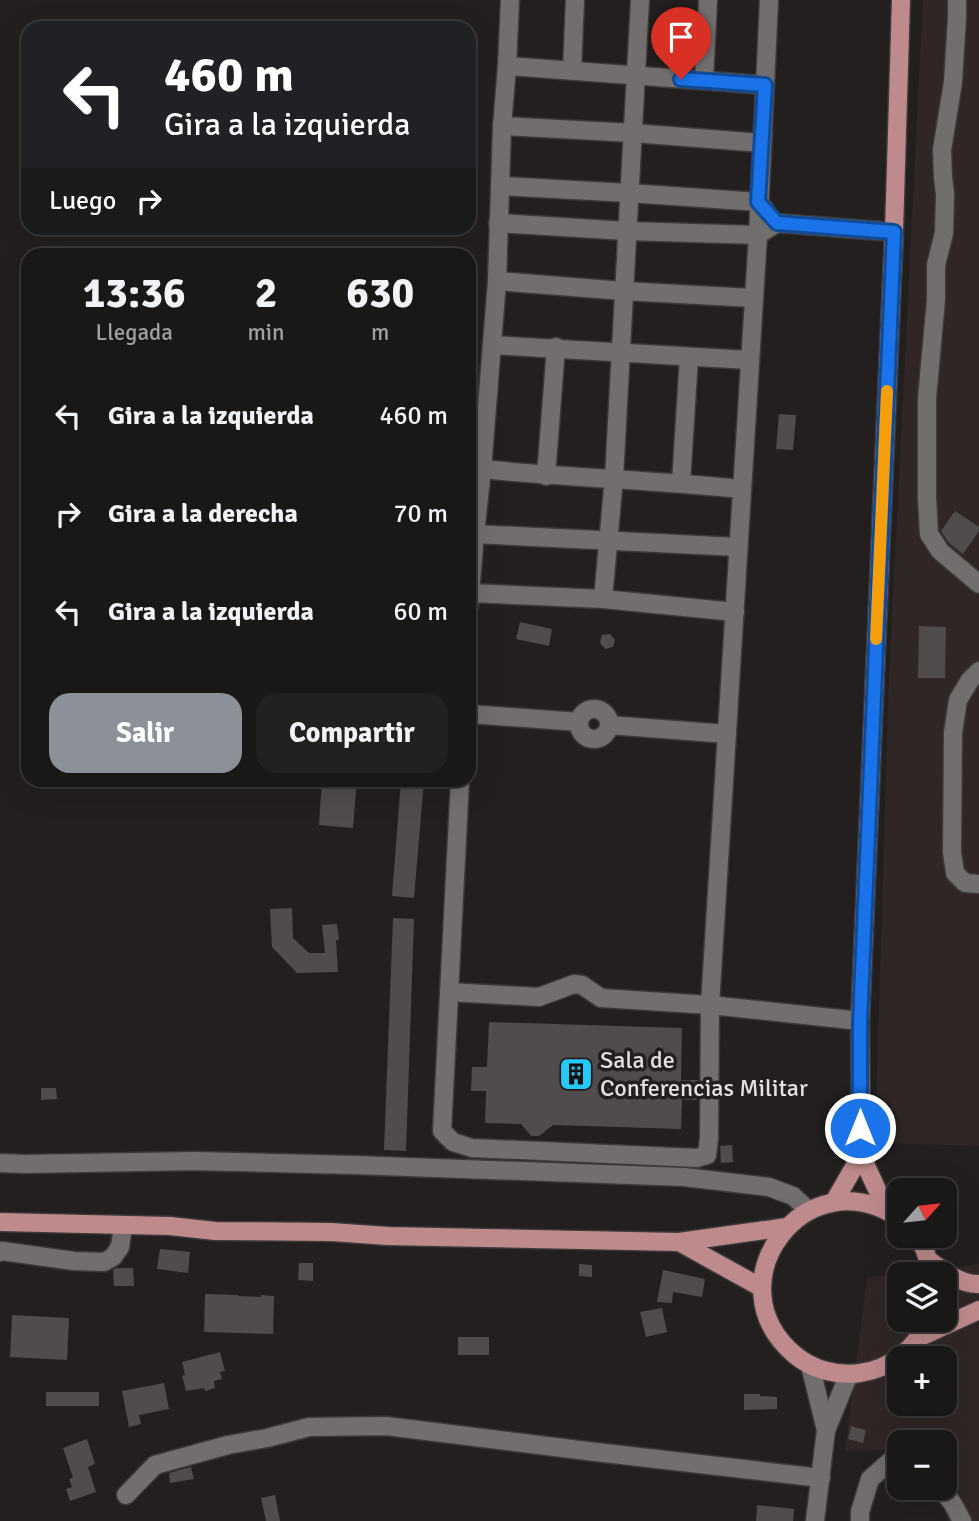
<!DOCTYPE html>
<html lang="es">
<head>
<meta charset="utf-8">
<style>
	:root { --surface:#1a1717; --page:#232020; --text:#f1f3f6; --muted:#9f9fa1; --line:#383636; --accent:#8c9099 }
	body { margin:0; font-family:Signika,sans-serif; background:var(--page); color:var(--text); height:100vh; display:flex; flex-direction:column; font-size:26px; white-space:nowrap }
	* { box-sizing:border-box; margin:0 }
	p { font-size:23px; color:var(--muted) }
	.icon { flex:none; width:38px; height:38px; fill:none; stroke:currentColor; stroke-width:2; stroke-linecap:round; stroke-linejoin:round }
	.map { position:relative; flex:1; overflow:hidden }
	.panel { position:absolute; left:21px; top:248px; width:455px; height:539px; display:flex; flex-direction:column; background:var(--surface); border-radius:21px; box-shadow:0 7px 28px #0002,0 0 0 2px var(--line) }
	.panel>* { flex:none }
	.banner { position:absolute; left:21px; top:21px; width:455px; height:214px; border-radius:21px; box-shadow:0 7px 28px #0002,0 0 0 2px var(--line); background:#202124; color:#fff; overflow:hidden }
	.needle { width:46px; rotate:63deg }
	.tools { position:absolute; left:887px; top:1178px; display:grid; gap:14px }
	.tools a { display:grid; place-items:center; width:70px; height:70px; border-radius:14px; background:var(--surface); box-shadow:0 7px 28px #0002,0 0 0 2px var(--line); font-size:35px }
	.pin { position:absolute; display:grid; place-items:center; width:60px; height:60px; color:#fff; margin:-72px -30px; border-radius:50% 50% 50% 0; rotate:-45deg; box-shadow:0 0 7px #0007 }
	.pin .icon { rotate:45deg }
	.me { position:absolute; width:77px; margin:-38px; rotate:0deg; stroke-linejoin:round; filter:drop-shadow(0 0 5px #0008) }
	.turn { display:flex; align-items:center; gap:24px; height:147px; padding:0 28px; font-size:32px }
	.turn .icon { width:91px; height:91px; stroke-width:2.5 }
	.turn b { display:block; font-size:49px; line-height:60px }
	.then { display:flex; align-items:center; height:66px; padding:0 28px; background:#0003; gap:14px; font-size:26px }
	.eta { display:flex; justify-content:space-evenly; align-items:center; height:119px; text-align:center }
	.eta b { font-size:42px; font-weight:700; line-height:49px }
	.primary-button { display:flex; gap:14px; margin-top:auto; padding:14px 28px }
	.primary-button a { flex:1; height:80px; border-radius:21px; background:var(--accent); color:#fff; font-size:28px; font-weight:700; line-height:80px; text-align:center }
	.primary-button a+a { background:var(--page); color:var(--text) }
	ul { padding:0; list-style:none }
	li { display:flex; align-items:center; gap:21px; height:98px; padding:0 28px }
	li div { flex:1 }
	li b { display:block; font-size:26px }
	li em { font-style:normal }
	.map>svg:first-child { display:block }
	.built { fill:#302626; fill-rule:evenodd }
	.building { fill:#504c4c }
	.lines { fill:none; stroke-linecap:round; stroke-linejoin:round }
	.minor-casing { stroke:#3c3939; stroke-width:21 }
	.major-casing { stroke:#3c3939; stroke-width:21 }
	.minor { stroke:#726e6e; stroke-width:18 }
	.major { stroke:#be8a8c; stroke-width:18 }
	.route-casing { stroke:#114b97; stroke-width:18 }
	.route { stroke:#1a73e8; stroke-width:12 }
	.slow { stroke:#f59e0b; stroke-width:12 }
	.labels { text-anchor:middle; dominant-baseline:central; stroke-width:7; stroke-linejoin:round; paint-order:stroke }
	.poi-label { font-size:24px; fill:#e4e1e1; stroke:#231f1f; text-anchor:start }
</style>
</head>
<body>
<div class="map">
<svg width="979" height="1521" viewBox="0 0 979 1521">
	<rect width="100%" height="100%" fill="#231f1f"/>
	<g class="built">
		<polygon points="923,0 979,0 979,1146 875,1143 889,674"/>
		<path d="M979 1264V1521H948L943 1488H945V1442H900L899 1450 845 1451 867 1277ZM900 1274H945V1320H900ZM900 1358H945V1404H900Z"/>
	</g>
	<g class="building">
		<polygon points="779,414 796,415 793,450 776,449"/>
		<polygon points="955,511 979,527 979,531 963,554 949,543 941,531"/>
		<polygon points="520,622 552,629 549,646 516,639"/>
		<polygon points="919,626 946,627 945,678 918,678"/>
		<polygon points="610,634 615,640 613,647 605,649 600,643 602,635"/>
		<polygon points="322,780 357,780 353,828 319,825"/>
		<polygon points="401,780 424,780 414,898 392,896"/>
		<polygon points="292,908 293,938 309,953 325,953 322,925 337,924 339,940 336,940 338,972 297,973 272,947 270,909"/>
		<polygon points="393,918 414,919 406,1151 384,1150"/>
		<polygon points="489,1022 682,1028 681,1080 698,1080 697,1100 682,1100 681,1129 553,1125 539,1136 531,1136 521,1124 485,1123 486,1091 471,1091 472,1067 487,1067"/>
		<polygon points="41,1088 56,1088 57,1099 41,1100"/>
		<polygon points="732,1145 733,1162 721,1163 720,1146"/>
		<polygon points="160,1249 190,1252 188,1273 157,1269"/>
		<polygon points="299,1263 313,1263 313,1281 298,1280"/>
		<polygon points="579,1264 592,1265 592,1277 579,1276"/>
		<polygon points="116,1268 133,1268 134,1286 114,1286 113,1270"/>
		<polygon points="663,1270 705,1279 702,1297 673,1292 672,1303 657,1302"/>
		<polygon points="205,1294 238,1295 238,1296 261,1297 261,1295 274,1296 273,1334 204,1332"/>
		<polygon points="662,1308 667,1332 646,1337 640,1312"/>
		<polygon points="12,1315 69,1318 67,1360 10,1357"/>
		<rect x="458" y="1337" width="31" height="18"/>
		<polygon points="220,1352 225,1371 220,1372 222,1379 214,1381 215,1388 205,1391 204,1388 186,1391 182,1376 185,1375 182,1362"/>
		<polygon points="164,1383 169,1409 139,1415 141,1424 129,1427 122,1391"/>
		<rect x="46" y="1392" width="53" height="14"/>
		<polygon points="744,1394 760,1394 760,1396 777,1397 777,1409 744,1410"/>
		<polygon points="851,1426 866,1430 863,1443 848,1439"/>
		<polygon points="87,1439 95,1464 88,1467 96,1492 70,1501 66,1489 72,1487 69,1479 73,1478 63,1448"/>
		<polygon points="191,1467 194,1479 170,1483 169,1473"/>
		<polygon points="275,1495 280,1521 266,1521 261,1498"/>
		<polygon points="757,1505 794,1509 793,1521 756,1521"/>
	</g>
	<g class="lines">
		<g class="minor-casing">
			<g id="minor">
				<polyline points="957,0 957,18 953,82 942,150 943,177 945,194 944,233 936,265 936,300 927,398 927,498 929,534 940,551 979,584"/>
				<polyline points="507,66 765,85"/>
				<polyline points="572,71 575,0"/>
				<polyline points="704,80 708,0"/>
				<polyline points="502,126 633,133 762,143"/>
				<polyline points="501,186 629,193 759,202 765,210"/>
				<polyline points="498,223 627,231 758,235 777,223 894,232"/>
				<polyline points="497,281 623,291 753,298"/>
				<polyline points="492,345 749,360"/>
				<path d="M482 469C569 478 655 480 741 489"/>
				<polyline points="546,476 556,347"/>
				<polyline points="681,483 689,357"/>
				<polyline points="475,534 738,547"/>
				<polyline points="470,593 603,599 735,612"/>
				<polyline points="603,599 614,478 640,0"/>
				<polyline points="469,605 475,534 482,469 497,281 502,126 507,66 510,0"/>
				<polyline points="979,671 970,680 958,700 953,733 952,852 955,873 965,883 979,884"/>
				<circle cx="594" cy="724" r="15"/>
				<polyline points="469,714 579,722"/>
				<polyline points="609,725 727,734"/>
				<polyline points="460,780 442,1131 453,1142 472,1148 697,1158 707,1155 709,1138 710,1005 758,235 769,0"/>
				<polyline points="449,992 539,997 574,984 582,985 601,998 710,1005 860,1021"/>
				<polyline points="0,1163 25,1164 195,1161 354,1165 684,1177 769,1187 793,1196 809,1211"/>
				<polyline points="0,1252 2,1251 74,1261 104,1262 113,1257 120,1247 123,1225"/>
				<polyline points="810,1365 826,1430"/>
				<polyline points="941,1488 953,1504 962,1521"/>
				<polyline points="126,1495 155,1465 228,1445 267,1438 309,1427 386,1426 587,1451 821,1478"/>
				<polyline points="815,1521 826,1430 849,1374"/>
				<polyline points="860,1521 860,1512 870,1479 895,1457 900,1457"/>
			</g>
		</g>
		<g class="major-casing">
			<g id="major">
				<polyline points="834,1202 861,1155"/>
				<polyline points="887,1211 861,1155 860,1021 894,232 901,0"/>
				<path d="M900 1219C806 1154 710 1284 795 1355 813 1370 837 1376 860 1373 891 1369 916 1348 928 1320"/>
				<polyline points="0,1222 170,1226 215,1231 331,1232 388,1236 679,1242 787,1227"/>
				<polyline points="916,1236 924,1248 932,1271"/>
				<polyline points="679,1242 762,1288"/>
				<path d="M930 1261C944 1271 961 1285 979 1284"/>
				<polyline points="918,1338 979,1310"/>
			</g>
		</g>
		<use href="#minor" class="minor"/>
		<use href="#major" class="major"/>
	</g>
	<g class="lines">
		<g class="route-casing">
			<polyline id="route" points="681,79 765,85 758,202 777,223 894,232 860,1021 860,1128"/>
		</g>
		<use href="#route" class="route"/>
		<polyline class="slow" points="876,639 887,391"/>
	</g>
	<defs>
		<g id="building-square" transform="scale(1.75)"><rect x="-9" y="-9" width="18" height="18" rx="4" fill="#25c9fe" stroke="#231f1f"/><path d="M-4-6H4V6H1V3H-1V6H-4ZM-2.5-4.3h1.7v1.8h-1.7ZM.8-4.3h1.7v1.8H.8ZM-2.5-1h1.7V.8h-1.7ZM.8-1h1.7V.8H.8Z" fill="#111"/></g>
	</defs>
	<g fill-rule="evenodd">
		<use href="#building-square" x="576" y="1074"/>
	</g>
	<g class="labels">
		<g class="poi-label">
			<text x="600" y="1060">Sala de<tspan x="600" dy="28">Conferencias Militar</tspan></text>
		</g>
	</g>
</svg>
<div class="tools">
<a><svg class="needle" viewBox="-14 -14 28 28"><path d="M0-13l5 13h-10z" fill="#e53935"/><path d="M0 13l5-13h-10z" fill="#9f9fa1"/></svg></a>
<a><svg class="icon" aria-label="layers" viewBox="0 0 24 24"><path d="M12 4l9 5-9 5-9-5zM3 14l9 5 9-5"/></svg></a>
<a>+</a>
<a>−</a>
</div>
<div class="pin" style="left:681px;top:79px;background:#d93025"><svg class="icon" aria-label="arrive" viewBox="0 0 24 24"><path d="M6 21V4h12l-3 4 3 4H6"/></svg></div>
<svg class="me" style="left:860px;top:1128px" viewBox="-20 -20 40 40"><circle r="17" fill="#1a73e8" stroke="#fff" stroke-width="3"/><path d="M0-11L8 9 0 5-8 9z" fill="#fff"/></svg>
<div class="banner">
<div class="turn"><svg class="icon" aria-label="left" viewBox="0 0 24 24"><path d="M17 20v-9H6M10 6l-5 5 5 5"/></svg><div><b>460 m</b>Gira a la izquierda</div></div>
<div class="then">Luego<svg class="icon" aria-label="right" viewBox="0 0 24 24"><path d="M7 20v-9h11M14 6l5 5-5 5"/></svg></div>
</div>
<section class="panel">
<div class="eta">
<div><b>13:36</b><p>Llegada</p></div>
<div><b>2</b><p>min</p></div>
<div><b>630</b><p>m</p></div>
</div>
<ul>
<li><svg class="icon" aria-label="left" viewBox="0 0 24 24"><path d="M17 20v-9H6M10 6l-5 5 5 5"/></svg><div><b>Gira a la izquierda</b></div><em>460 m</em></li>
<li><svg class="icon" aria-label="right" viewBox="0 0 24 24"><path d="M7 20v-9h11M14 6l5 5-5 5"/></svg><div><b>Gira a la derecha</b></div><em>70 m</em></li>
<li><svg class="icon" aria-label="left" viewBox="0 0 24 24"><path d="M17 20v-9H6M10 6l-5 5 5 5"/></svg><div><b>Gira a la izquierda</b></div><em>60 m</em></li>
</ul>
<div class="primary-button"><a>Salir</a><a>Compartir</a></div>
</section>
</div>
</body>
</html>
